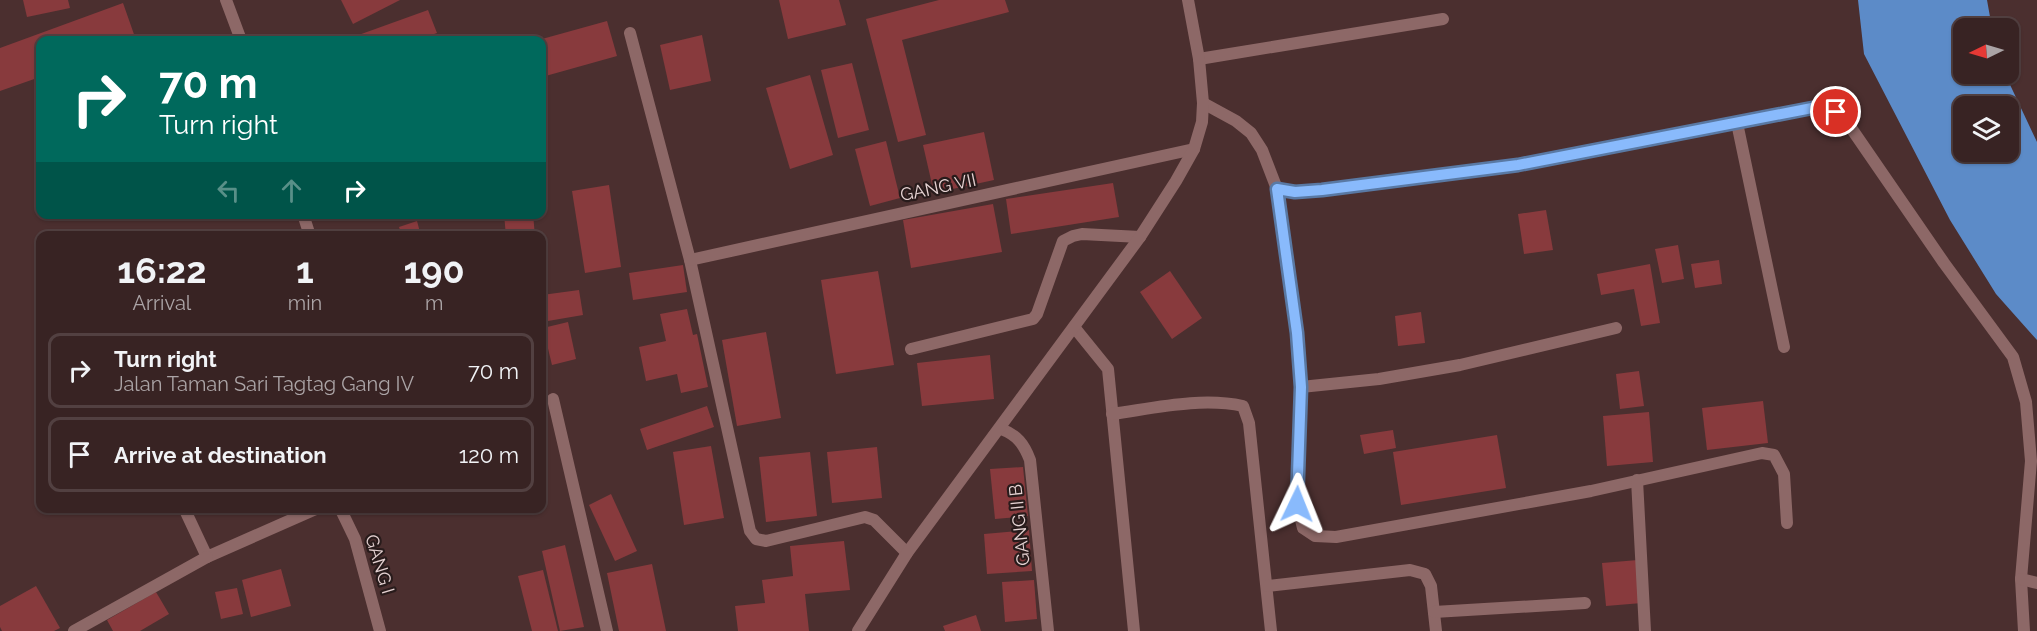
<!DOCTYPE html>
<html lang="en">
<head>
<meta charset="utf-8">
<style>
	:root { --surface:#382323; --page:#3f2b2b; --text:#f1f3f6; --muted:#aba4a6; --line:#524041 }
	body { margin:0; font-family:Raleway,sans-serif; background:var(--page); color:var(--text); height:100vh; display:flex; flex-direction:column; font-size:22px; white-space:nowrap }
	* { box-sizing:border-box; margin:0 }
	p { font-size:20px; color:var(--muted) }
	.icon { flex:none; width:33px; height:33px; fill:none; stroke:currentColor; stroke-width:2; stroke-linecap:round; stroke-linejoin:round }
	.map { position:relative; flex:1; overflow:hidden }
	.drawer { position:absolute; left:36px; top:231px; width:510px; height:282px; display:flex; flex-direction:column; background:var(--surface); border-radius:12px; box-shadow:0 2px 4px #0004,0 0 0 2px var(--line) }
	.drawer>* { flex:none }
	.top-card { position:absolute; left:36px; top:36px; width:510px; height:183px; border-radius:12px; box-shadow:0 2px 4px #0004,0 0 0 2px var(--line); background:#00695c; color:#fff; overflow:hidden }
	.needle { width:39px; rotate:265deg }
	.tools { position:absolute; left:1953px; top:18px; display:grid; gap:12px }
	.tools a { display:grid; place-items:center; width:66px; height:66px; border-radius:12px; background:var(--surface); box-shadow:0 2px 4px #0004,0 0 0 2px var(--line); font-size:30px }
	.pin { position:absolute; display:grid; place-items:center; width:51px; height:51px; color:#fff; margin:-26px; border:3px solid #fff; border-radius:50%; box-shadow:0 2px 6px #0007 }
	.me { position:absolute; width:66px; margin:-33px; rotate:2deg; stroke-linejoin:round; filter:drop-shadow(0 0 4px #0008) }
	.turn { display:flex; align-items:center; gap:21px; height:126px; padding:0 24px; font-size:27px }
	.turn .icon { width:78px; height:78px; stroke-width:2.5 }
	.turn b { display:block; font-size:42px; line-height:51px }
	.lanes { display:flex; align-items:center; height:57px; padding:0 24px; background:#0003; justify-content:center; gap:30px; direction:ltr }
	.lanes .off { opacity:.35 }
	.eta { display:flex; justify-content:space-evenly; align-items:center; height:102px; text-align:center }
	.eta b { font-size:36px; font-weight:700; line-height:42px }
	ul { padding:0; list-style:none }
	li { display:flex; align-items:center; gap:18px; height:75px; margin:0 12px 9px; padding:0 12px; border:3px solid var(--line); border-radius:12px }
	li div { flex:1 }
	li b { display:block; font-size:22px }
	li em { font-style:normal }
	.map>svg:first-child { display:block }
	.water { fill:#5c8bc8; fill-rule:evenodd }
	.building { fill:#883a3d }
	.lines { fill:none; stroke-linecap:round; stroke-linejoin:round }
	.service { stroke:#8d6867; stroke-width:12 }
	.minor { stroke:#8d6867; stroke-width:12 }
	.route-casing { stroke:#5979a4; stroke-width:15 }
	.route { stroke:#89bafc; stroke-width:10 }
	.labels { text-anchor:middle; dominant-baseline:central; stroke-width:4.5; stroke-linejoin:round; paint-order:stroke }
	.street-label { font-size:18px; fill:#e6d3d3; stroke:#281b1b }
</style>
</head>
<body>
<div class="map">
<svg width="2037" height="631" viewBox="0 0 2037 631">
	<rect width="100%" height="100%" fill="#4b2f2f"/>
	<path class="water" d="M1858 0H1987L1992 28H1964V74H2005L2037 142V340L1996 294 1950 220 1864 54ZM1964 106H2008V152H1964Z"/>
	<g class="building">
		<polygon points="23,0 68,0 70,8 27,17"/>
		<polygon points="341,0 400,0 353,24"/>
		<polygon points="779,0 839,0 846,25 788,39"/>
		<polygon points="939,0 1005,0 1009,12 902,40 926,135 898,142 866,19"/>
		<polygon points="123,3 136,40 40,40 40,77 0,91 0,48"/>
		<polygon points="428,10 437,33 417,40 354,40 353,37"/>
		<polygon points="607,21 617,56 542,77 542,39"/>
		<polygon points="702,35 711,81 670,90 660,45"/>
		<polygon points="852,63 869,130 838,138 821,70"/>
		<polygon points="810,75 833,155 790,169 766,88"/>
		<polygon points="984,132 994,180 934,193 923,145"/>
		<polygon points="886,141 900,198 870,206 855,149"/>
		<polygon points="1113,183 1119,217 1011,234 1006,199"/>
		<polygon points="609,185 621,267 585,273 572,191"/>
		<polygon points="993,204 1002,252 911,268 903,220"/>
		<polygon points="1546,210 1553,250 1524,254 1518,214"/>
		<polygon points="504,214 533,214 535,236 506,236"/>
		<polygon points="417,221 421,236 402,236 399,227"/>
		<polygon points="1678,245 1684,279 1662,283 1655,249"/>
		<polygon points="1719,260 1722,284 1695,288 1691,264"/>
		<polygon points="1650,264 1660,323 1641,326 1634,289 1601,295 1597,274"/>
		<polygon points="683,265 687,292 633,300 629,273"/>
		<polygon points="878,271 894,365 836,374 821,280"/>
		<polygon points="1170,271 1202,318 1172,339 1140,292"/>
		<polygon points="579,290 583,315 542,322 542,295"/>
		<polygon points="687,309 693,335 697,334 708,387 681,393 677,374 646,381 639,347 666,341 660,314"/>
		<polygon points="1421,312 1425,343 1398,346 1395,316"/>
		<polygon points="568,322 576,359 552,365 543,328"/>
		<polygon points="766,332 781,418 737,426 722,340"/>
		<polygon points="990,355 994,399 922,406 917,363"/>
		<polygon points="1639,371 1644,406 1620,409 1616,374"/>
		<polygon points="1763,401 1768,443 1707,450 1702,408"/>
		<polygon points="707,406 714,427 647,450 640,429"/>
		<polygon points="1649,412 1653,462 1607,466 1603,416"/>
		<polygon points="1393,430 1396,448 1364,454 1360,435"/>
		<polygon points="1497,435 1506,488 1401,505 1393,452"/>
		<polygon points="711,446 724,518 684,525 673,452"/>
		<polygon points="877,447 882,498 832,503 827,452"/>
		<polygon points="810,452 817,516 766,522 759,457"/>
		<polygon points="1023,467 1028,516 995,519 990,469"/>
		<polygon points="611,494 637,551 615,561 589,505"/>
		<polygon points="1029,530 1032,571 987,574 984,534"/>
		<polygon points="844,541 850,590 805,594 809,631 738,631 735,606 765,603 762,580 793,576 790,546"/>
		<polygon points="565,545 584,627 560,631 542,551"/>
		<polygon points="1638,560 1642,603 1606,606 1602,563"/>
		<polygon points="652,564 666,631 619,631 607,573"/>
		<polygon points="281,569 291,606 251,617 242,580"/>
		<polygon points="543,570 558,631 532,631 518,576"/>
		<polygon points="1034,580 1037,619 1005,622 1002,582"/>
		<polygon points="36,586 60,628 54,631 2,631 0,627 0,606"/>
		<polygon points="237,588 243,614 221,619 215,592"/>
		<polygon points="156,592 169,614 140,631 113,631 107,620"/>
		<polygon points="976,615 981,631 945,631 943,626"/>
	</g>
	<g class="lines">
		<polyline class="service" points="1199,59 1443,19"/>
		<g class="minor">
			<polyline points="226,0 241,40"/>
			<polyline points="630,33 690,260 750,531 756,539 766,541 865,517 874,520 907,553"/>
			<polyline points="1203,103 1236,121 1251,133 1262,150 1277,189 1297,333 1301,387 1297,504 1303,528 1315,536 1336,537 1591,491 1762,453 1774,455 1784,474 1787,523"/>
			<polyline points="1737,123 1784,347"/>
			<path d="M1277 189 1295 192 1322 190 1518 165 1812 108C1832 108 1835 111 1849 125L1944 263 2013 357 2026 402 2031 461 2021 579 2024 631"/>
			<polyline points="303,214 310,236"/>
			<polyline points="690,260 1194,149"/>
			<polyline points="1074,327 1108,369 1134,631"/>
			<polyline points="911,349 1033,319 1037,314 1063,241 1073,236 1082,234 1140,237"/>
			<polyline points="1301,387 1379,379 1460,365 1616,328"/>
			<polyline points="553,399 607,631"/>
			<path d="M1112 414C1155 408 1201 397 1243 406L1249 423 1271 631"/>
			<path d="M1001 429C1017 435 1024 444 1030 460L1048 631"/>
			<polyline points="1637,480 1645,631"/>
			<polyline points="184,508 207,557 318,508"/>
			<polyline points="340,508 355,539 380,631"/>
			<polyline points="2021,579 2037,583"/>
			<polyline points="1267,586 1410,570 1425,574 1431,586 1436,631"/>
			<polyline points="1434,612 1585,603"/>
			<polyline points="74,631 207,557"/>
			<polyline points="858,631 907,553 1140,237 1176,181 1194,149 1202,122 1203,103 1199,59 1188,0"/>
		</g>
	</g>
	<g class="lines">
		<g class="route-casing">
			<polyline id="route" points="1297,504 1301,387 1297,333 1277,189 1295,192 1322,190 1518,165 1812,108 1828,108 1836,112"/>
		</g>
		<use href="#route" class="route"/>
	</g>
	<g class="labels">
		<g class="street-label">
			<text transform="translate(938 187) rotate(-12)">GANG VII</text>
			<text transform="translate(1019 525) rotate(-96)">GANG II B</text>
			<text transform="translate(380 564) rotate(73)">GANG I</text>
		</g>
	</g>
</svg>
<div class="tools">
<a><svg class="needle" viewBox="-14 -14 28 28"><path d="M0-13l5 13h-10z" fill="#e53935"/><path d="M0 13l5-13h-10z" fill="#aba4a6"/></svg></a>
<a><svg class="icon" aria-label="layers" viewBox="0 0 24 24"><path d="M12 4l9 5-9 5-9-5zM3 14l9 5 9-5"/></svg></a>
</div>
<div class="pin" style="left:1836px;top:112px;background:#d93025"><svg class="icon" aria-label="arrive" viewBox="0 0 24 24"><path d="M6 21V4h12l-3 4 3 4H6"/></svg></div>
<svg class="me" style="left:1297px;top:504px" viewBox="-20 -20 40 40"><path d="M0-17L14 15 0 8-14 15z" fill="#89bafc" stroke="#fff" stroke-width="4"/></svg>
<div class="top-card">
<div class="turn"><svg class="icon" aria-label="right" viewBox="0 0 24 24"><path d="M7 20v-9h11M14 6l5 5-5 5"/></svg><div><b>70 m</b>Turn right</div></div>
<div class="lanes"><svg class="icon off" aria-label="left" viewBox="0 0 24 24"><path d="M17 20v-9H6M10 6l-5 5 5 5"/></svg><svg class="icon off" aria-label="ahead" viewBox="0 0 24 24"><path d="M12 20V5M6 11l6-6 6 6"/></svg><svg class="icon" aria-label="right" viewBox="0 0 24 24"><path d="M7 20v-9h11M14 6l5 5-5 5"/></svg></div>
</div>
<section class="drawer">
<div class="eta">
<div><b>16:22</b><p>Arrival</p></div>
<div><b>1</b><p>min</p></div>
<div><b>190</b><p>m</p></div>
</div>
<ul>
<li><svg class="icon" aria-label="right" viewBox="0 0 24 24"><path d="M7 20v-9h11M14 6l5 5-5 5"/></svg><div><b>Turn right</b><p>Jalan Taman Sari Tagtag Gang IV</p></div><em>70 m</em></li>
<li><svg class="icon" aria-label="arrive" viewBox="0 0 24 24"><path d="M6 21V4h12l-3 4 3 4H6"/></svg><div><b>Arrive at destination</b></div><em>120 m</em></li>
</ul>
</section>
</div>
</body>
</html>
